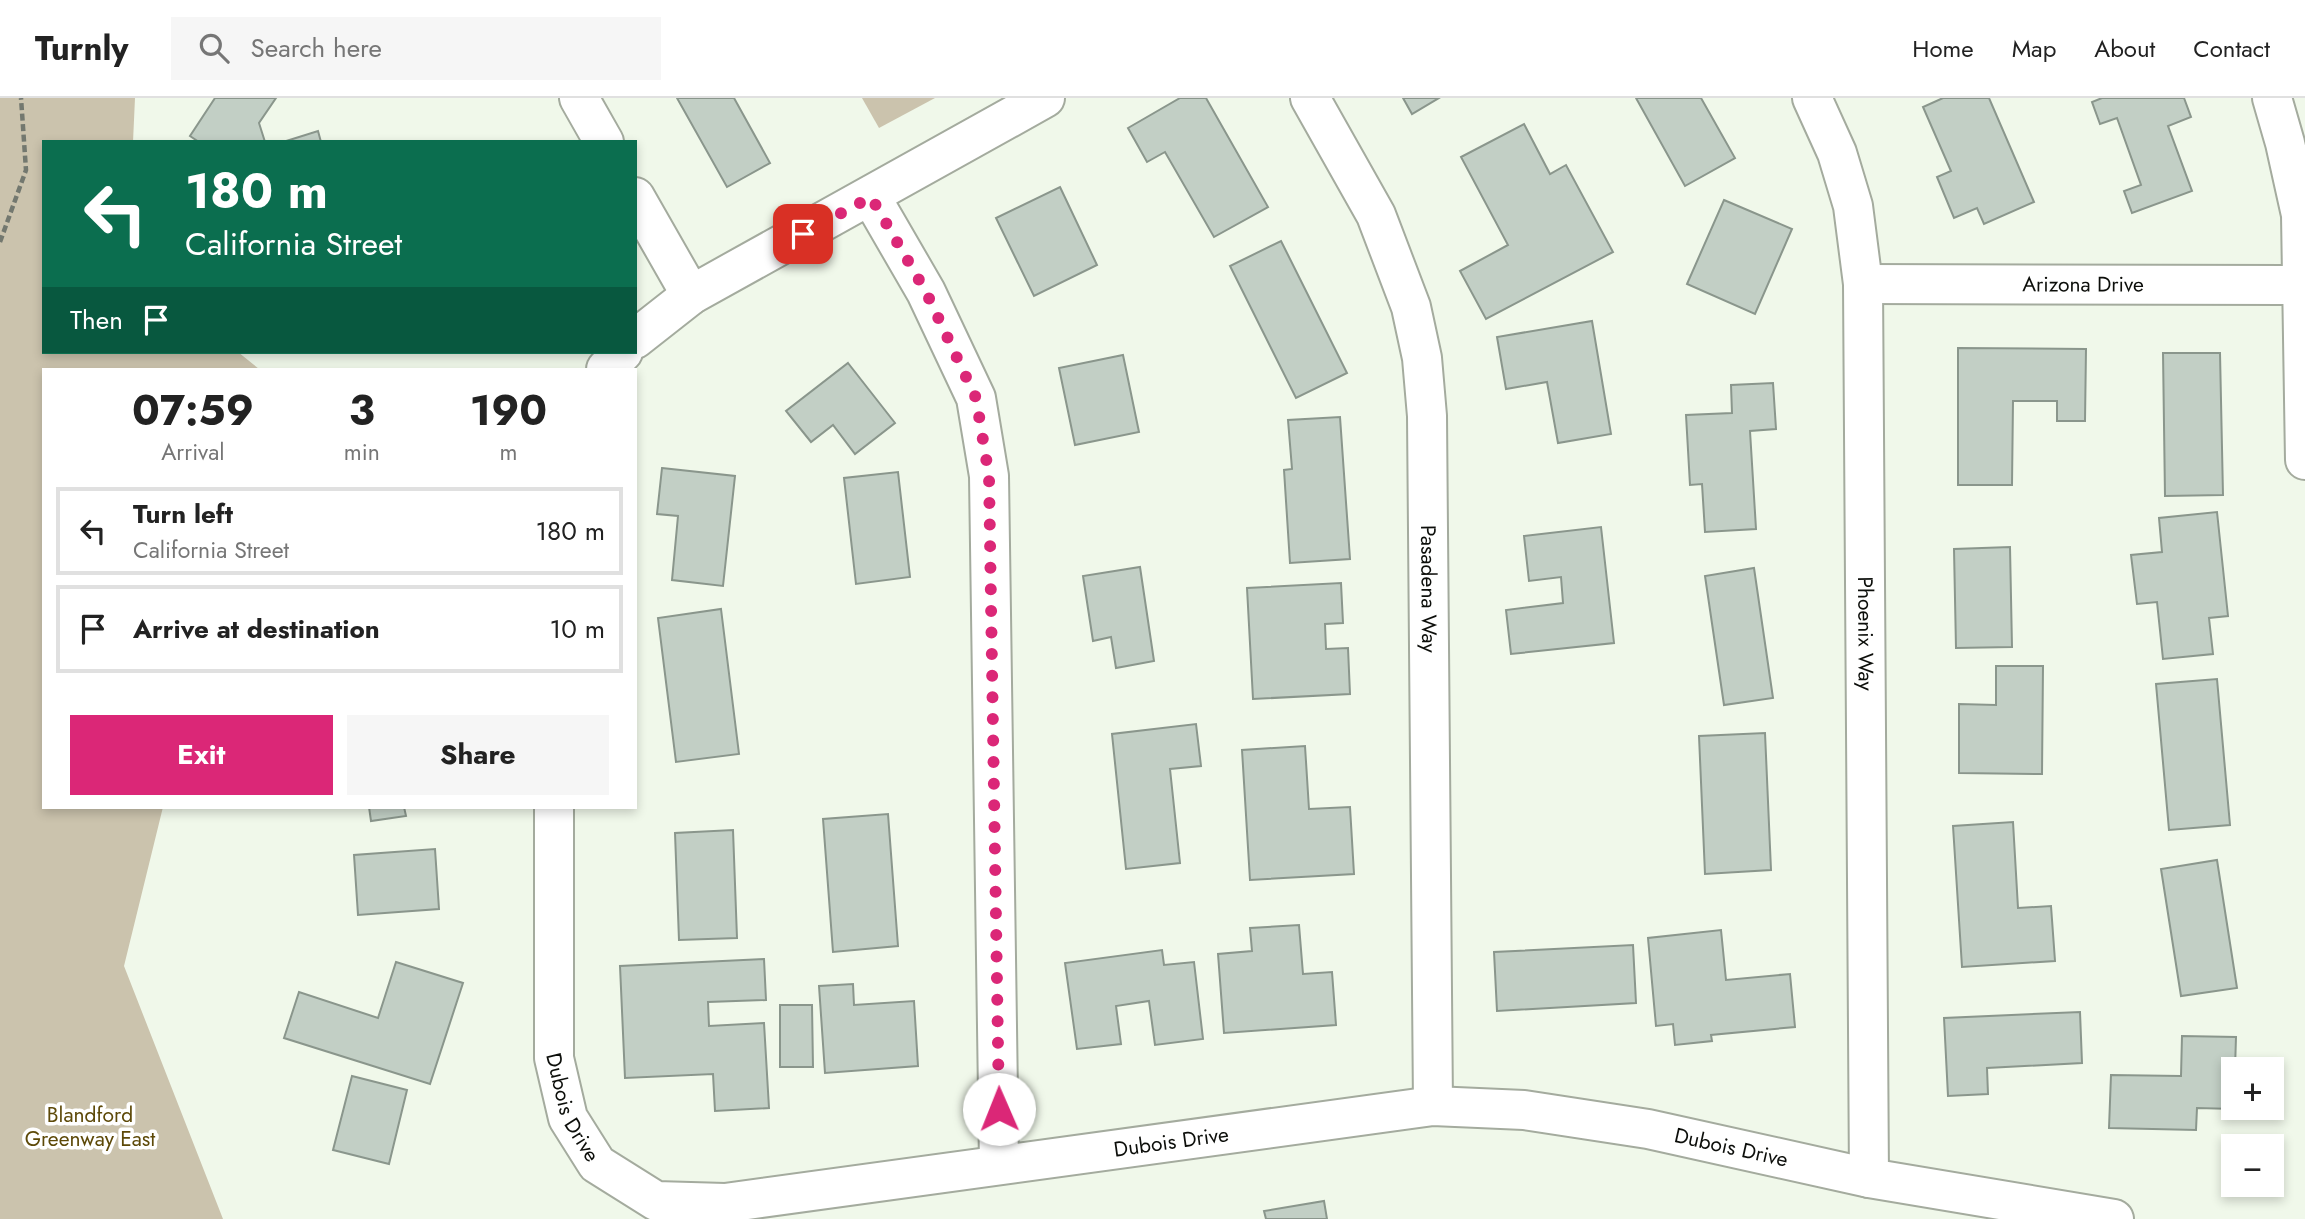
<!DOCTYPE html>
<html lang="en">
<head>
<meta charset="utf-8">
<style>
	:root { --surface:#fff; --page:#f6f6f6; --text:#222; --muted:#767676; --line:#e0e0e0; --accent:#db2777 }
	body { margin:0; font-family:Jost,sans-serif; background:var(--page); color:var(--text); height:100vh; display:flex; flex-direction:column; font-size:26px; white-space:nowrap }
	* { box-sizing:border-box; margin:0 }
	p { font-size:23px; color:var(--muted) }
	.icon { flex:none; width:38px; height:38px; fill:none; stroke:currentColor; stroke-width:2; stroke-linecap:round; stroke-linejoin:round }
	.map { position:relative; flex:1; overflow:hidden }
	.side { position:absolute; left:42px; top:270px; width:595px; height:441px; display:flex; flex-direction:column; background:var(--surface); border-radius:0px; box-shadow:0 4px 10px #0003 }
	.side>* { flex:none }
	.guide { position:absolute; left:42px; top:42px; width:595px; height:214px; border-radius:0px; box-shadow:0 4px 10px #0003; background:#0b6e4f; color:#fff; overflow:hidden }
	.fabs { position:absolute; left:2221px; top:959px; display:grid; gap:14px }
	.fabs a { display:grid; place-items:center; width:63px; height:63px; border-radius:0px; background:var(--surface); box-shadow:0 4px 10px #0003; font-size:35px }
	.pin { position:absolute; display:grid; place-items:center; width:60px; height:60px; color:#fff; margin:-30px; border-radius:14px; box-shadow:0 4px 10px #0006 }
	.me { position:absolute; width:77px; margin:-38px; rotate:359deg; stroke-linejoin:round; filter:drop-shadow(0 0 5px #0008) }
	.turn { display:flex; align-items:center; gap:24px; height:147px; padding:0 28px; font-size:32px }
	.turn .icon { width:91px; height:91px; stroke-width:2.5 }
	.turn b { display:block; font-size:49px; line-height:60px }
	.then { display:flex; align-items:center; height:66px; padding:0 28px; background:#0003; gap:14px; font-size:26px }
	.eta { display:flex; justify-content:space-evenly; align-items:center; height:119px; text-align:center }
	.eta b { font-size:42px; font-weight:700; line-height:49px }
	.action { display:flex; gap:14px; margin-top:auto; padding:14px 28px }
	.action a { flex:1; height:80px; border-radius:0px; background:var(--accent); color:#fff; font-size:28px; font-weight:700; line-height:80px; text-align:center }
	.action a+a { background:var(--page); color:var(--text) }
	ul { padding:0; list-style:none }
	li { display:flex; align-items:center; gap:21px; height:88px; margin:0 14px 10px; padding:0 14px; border:4px solid var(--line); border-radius:0px }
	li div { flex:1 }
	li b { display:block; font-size:26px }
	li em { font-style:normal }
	header { display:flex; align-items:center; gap:42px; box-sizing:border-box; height:98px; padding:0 35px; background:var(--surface); border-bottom:2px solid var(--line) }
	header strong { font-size:33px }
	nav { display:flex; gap:38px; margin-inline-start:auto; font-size:24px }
	.search { width:490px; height:63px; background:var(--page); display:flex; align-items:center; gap:18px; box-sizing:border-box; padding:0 24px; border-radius:0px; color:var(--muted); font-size:26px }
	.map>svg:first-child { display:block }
	.green { fill:#cbc3ad }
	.building { fill:#c2cfc5; stroke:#8a968c; stroke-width:2 }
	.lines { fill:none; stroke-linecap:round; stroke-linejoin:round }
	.minor-casing { stroke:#a4ab9e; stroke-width:42 }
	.path { stroke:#73786f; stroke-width:4.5; stroke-dasharray:7 3.5; stroke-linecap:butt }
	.minor { stroke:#fff; stroke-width:38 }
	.route { stroke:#db2777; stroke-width:12; stroke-dasharray:0 21.6 }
	.labels { text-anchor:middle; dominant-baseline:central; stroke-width:7; stroke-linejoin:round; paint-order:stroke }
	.street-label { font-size:21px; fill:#0c0e0a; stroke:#fff }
	.park-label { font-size:21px; fill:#5d4908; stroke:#fff }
</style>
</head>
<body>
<header>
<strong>Turnly</strong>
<div class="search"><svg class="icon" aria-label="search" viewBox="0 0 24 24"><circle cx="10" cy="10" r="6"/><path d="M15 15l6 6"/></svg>Search here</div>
<nav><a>Home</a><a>Map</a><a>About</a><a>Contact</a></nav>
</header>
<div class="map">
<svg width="2305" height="1121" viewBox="0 0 2305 1121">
	<rect width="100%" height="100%" fill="#f0f8ea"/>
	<g class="green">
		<polygon points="0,0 135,0 133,44 44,44 44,254 238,254 259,271 44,271 44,709 163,709 124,868 223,1121 0,1121"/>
		<polygon points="862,0 935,0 879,30"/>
	</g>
	<g class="building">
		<polygon points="215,0 276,0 259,25 265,44 199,44 190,38"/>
		<polygon points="677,0 734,0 770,65 727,89"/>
		<polygon points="1180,0 1206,0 1268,109 1214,139 1165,54 1147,64 1128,30"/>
		<polygon points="1403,0 1439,0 1412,16"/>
		<polygon points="1636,0 1701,0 1735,60 1685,88"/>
		<polygon points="1943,0 1989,0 2034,104 1984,126 1977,110 1954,120 1937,79 1951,73 1923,9"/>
		<polygon points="2102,0 2184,0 2191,19 2168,28 2192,93 2132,115 2124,93 2141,87 2117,20 2100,26 2092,4"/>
		<polygon points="1524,26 1550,76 1566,67 1613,154 1486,221 1460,173 1508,147 1461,59"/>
		<polygon points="318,33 321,44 283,44"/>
		<polygon points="1060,89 1097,167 1034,198 996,120"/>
		<polygon points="1724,102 1792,131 1755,216 1687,186"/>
		<polygon points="1281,143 1347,275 1296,300 1230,168"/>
		<polygon points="1592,223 1611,336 1558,345 1547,284 1506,291 1497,239"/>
		<polygon points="1958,250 2086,251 2085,323 2057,323 2057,303 2013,303 2012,387 1958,387"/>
		<polygon points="2163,255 2220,255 2223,397 2165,398"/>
		<polygon points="1123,257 1139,334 1075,347 1059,270"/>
		<polygon points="848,265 895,325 855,356 833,327 811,344 786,313"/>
		<polygon points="1773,285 1776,331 1750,333 1756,431 1705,434 1702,386 1690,387 1686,317 1732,315 1731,287"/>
		<polygon points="1340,319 1350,461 1290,465 1284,372 1292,371 1288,322"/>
		<polygon points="662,370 735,378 723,488 672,482 678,418 657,416"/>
		<polygon points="898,374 910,479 856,486 844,380"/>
		<polygon points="2217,414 2228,518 2209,520 2213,556 2163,561 2157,504 2137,506 2131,457 2162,454 2159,420"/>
		<polygon points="1601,429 1614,545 1511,556 1506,512 1563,505 1561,479 1529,483 1524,438"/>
		<polygon points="2010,449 2012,549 1956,550 1954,451"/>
		<polygon points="1140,469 1154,563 1116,570 1111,539 1093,543 1083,478"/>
		<polygon points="1754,470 1773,600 1724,607 1705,478"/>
		<polygon points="1341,485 1343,525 1325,526 1326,551 1348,550 1350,596 1253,601 1247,490"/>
		<polygon points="721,511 739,656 676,664 658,520"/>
		<polygon points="1996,568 2043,568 2042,676 1959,675 1959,606 1996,607"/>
		<polygon points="2217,581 2230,727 2169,732 2156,586"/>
		<polygon points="1196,626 1201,668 1170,671 1180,765 1126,771 1112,636"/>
		<polygon points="1765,635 1771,772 1705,776 1699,638"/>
		<polygon points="1305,648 1309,711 1350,709 1354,776 1250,782 1242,652"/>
		<polygon points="369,709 404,709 406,718 371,723"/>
		<polygon points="888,716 898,848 833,854 823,721"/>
		<polygon points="2013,724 2018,810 2051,808 2055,863 1962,869 1953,728"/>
		<polygon points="733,732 737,840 679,842 675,735"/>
		<polygon points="435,751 439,811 358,817 354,757"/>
		<polygon points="2217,762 2237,890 2181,898 2161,771"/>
		<polygon points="1299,827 1303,876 1332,874 1336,927 1224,935 1218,856 1252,853 1250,830"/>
		<polygon points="1721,832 1726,882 1790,876 1795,929 1711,937 1712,943 1675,947 1673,926 1656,928 1648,840"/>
		<polygon points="1633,847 1636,905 1497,913 1494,854"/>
		<polygon points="1162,852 1164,867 1194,864 1203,941 1155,947 1149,903 1116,908 1121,946 1077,951 1065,865"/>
		<polygon points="764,861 766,902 708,904 709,928 764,925 769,1010 715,1013 713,976 625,980 620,868"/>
		<polygon points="396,864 463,885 430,986 284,940 299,894 378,920"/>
		<polygon points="853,886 854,907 914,903 918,968 825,975 819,888"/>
		<polygon points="780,907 812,907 813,969 780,969"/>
		<polygon points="2080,914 2082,965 1987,970 1988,996 1948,998 1944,920"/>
		<polygon points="2182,938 2236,939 2235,971 2233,971 2234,1011 2197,1010 2196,1032 2109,1030 2111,977 2181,978"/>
		<polygon points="352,978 407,992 389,1066 333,1052"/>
		<polygon points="1324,1103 1327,1121 1266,1121 1264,1113"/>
	</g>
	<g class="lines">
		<g class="minor-casing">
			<g id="minor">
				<polyline points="579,0 604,44"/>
				<path id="s1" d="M1310 0 1376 117 1411 209 1422 260 1427 318 1433 1008"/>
				<path id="s2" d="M1812 0 1837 55 1853 108 1863 186 1869 1080"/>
				<polyline points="2272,0 2285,45 2301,117 2305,362"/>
				<polyline points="635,99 691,197"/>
				<polyline points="871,99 926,194 976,300 989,378 999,1066"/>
				<path id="s3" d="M1863 186 2305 187"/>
				<polyline points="635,241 691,197 1045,0"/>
				<polyline points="606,271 623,254"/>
				<path id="s4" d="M554 709V960L568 1020 597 1066 656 1103 725 1105 1433 1008 1524 1012 1648 1031 1869 1080 2114 1121"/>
			</g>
		</g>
		<polyline class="path" points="0,144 26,72 21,0"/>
		<use href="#minor" class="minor"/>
	</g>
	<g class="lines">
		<polyline class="route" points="803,136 871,99 926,194 976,300 989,378 999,1011"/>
	</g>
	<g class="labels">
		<g class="street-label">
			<text stroke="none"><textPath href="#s3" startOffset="220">Arizona Drive</textPath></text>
			<text stroke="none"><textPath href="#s1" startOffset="516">Pasadena Way</textPath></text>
			<text stroke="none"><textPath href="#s2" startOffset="544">Phoenix Way</textPath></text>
			<text stroke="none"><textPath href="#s4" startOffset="304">Dubois Drive</textPath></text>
			<text stroke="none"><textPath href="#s4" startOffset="956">Dubois Drive</textPath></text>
			<text stroke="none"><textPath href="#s4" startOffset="1522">Dubois Drive</textPath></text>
		</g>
		<g class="park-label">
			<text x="90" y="1017">Blandford<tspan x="90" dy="24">Greenway East</tspan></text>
		</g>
	</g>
</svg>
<div class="fabs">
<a>+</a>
<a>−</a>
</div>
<div class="pin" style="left:803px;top:136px;background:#d93025"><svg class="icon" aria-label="arrive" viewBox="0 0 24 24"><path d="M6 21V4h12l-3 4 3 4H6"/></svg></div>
<svg class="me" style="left:999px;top:1011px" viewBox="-20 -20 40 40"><circle r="19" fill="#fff"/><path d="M0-13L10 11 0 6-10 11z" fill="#db2777"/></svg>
<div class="guide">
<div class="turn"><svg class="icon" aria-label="left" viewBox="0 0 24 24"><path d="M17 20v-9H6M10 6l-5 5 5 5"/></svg><div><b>180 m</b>California Street</div></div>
<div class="then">Then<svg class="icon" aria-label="arrive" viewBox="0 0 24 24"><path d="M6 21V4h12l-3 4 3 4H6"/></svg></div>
</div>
<section class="side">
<div class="eta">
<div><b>07:59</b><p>Arrival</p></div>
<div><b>3</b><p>min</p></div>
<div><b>190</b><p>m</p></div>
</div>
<ul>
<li><svg class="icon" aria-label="left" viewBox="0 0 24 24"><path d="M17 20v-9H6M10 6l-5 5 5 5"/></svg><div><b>Turn left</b><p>California Street</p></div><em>180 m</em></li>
<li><svg class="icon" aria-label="arrive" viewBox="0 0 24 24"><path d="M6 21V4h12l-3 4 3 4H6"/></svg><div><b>Arrive at destination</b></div><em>10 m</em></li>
</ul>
<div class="action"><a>Exit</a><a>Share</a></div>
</section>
</div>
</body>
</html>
